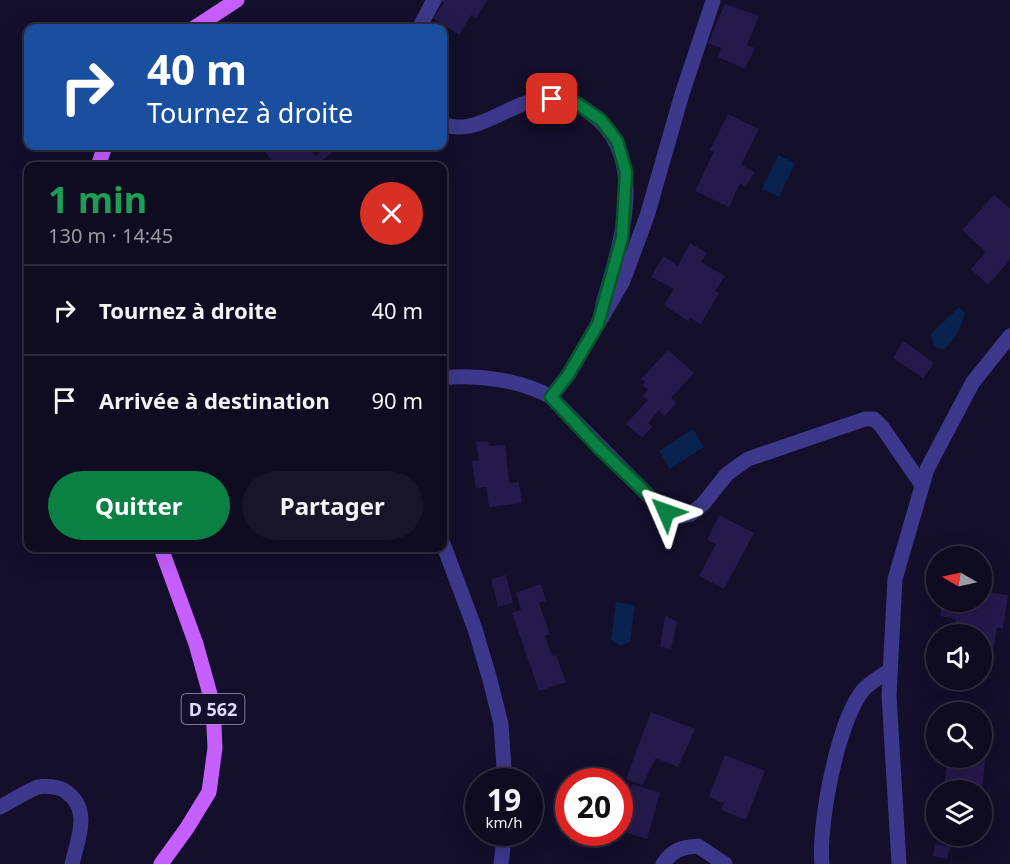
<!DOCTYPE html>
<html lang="fr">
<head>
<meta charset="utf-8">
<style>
	:root { --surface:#0f0b20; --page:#181429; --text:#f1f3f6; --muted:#9b9ba5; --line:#2f2b3e; --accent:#0b8043 }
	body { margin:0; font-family:"Noto Sans",sans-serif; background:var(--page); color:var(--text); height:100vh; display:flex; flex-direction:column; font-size:22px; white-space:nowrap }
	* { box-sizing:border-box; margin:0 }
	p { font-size:20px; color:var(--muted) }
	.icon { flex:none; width:33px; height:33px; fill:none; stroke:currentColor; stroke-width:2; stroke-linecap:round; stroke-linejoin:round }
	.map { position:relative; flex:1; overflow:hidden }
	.side { position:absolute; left:24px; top:162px; width:423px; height:390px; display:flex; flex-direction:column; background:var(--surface); border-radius:12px; box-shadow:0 6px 24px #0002,0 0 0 2px var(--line) }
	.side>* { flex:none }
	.guide { position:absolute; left:24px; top:24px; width:423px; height:126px; border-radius:12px; box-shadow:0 6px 24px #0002,0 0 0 2px var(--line); background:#1a4fa0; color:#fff; overflow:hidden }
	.needle { width:39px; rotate:279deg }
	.controls { position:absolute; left:926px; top:546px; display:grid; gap:12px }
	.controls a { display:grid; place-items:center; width:66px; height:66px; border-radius:50%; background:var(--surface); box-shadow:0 6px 24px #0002,0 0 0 2px var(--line); font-size:30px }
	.speed { position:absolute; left:465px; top:768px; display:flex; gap:12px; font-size:30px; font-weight:700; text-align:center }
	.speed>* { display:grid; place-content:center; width:78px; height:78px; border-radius:50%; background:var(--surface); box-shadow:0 6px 24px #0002,0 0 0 2px var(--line); line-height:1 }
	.speed small { font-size:15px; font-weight:400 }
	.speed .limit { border:9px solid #d22; background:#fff; color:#111 }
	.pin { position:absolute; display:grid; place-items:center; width:51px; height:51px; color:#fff; margin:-26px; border-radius:12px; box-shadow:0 3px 9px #0006 }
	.me { position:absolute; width:66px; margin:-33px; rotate:313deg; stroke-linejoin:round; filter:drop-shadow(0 0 4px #0008) }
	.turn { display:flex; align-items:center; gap:21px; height:126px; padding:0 24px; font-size:27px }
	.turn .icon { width:78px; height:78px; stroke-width:2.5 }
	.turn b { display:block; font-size:42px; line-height:51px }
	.round { display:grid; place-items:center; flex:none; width:63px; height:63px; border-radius:32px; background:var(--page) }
	.summary { display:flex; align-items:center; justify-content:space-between; height:102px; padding:0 24px }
	h1 { font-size:36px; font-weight:700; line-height:45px; color:#1e9e55 }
	.action { display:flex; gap:12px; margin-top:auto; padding:12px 24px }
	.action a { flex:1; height:69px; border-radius:36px; background:var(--accent); color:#fff; font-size:24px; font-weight:700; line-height:69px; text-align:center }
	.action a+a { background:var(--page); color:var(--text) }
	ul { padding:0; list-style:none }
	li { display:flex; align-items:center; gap:18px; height:90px; padding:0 24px; border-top:2px solid var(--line) }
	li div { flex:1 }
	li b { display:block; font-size:22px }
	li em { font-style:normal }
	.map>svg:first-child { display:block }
	.water { fill:#0a224e }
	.building { fill:#251a4c }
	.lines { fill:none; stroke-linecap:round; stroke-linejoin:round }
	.minor { stroke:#3d388b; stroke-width:15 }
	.major { stroke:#c65fff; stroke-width:15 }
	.route-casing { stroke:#07532c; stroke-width:15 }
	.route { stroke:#0b8043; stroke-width:10 }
	.labels { text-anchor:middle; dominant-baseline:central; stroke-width:4.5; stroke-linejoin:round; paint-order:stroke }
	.shield { fill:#140f2a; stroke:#a19cbf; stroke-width:1.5 }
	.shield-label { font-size:18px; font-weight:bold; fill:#ddd8ff }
</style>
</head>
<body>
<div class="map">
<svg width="1010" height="864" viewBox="0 0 1010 864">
	<rect width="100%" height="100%" fill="#140f2a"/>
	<g class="water">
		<polygon points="778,155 795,163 779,197 762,189"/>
		<path d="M959 307 965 313C961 327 956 340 944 349L937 348 933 345 931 334Z"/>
		<polygon points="693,429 704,447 670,469 659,451"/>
		<polygon points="616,602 635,605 630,642 620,646 611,640"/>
	</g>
	<g class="building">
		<polygon points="440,0 488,0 476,18 471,15 459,35 433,18 444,3"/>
		<polygon points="725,4 759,16 747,45 755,48 745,69 718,57 721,48 708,43"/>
		<polygon points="728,114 759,129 741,165 754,172 746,187 740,183 729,207 695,191 714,152 710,150"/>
		<polygon points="261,146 318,146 311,151 316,156 327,147 326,146 336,146 330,150 332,153 314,166 276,166"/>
		<polygon points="994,195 1010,208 1010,260 988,285 971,269 986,252 962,230"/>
		<polygon points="690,243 707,253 701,262 725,276 715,291 719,293 701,324 690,318 688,321 664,305 674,289 651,277 663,256 678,266"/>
		<polygon points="903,341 934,363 923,378 893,358"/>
		<polygon points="668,350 694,373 671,398 676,403 665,416 659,410 648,423 652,427 642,438 626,424 648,400 642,396 648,390 642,385 645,382 641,379"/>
		<polygon points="488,441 489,446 505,445 509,483 519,482 522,503 489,507 486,487 476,488 472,461 479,461 476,442"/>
		<polygon points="719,515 754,533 724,589 699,576 716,544 707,540"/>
		<polygon points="506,575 513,603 498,607 491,579"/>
		<polygon points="541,584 546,601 539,603 550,634 545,636 552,656 556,655 566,682 539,691 512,613 521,610 516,593"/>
		<polygon points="981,591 1008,595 1003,629 997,627 990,671 981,669 981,634 959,634 959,633 954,632 956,619 940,616 943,602 981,602"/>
		<polygon points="665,615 677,622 671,649 660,647"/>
		<polygon points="651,712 695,729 678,767 656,758 642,785 626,779"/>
		<polygon points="981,751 986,752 982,790 944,790 947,761 959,762 959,758 981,758"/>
		<polygon points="725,755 765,771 746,820 721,810 724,803 709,797"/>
		<polygon points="632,784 660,793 647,839 620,831"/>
		<polygon points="935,844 950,847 947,859 933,856"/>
	</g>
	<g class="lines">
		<g class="minor">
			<polyline points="419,28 434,0"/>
			<path d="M442 124C473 136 501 110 529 102 542 98 561 98 574 103 580 104 585 109 590 113 651 155 620 245 603 304"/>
			<path d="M442 378C477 374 521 380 551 397L655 502 666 512 680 516 691 514 703 504 727 474 748 459 865 419H874L882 427 922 485"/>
			<polyline points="551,397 568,375 623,281 647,216 682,94 713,1"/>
			<polyline points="442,541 475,629 490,680 501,724 505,782"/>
			<path d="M0 807C12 801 25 792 38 787 45 785 59 787 65 791 92 809 78 838 72 864"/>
			<polyline points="501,864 505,832"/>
			<path d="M663 864C672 850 682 847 698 846L725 864"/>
			<path d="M822 864C818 825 838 719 864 689 871 682 881 676 890 670"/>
			<polyline points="899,864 889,695 895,579 927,469 973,382 1010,336"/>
		</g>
		<g class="major">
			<polyline points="194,28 237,0"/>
			<polyline points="98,166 105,146"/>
			<polyline points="161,548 196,644 213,705 215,748 209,792 187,828 161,864"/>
		</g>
	</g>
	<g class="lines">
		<g class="route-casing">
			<polyline id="route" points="552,99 576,103 601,120 617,141 626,172 622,238 598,324 568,375 551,397 600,449 666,512"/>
		</g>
		<use href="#route" class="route"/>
	</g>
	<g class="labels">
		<rect class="shield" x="181.5" y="694" width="63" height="30" rx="4.5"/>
		<g class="shield-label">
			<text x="213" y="709">D 562</text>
		</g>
	</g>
</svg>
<div class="controls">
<a><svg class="needle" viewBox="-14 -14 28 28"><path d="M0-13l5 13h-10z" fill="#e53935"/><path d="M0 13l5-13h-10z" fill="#9b9ba5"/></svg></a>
<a><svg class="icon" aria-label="sound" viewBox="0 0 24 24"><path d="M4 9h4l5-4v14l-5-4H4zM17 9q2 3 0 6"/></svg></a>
<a><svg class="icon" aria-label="search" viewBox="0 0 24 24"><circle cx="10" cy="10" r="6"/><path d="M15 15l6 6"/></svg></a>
<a><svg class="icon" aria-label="layers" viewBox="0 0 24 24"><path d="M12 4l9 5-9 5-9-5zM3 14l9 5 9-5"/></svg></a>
</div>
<div class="speed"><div>19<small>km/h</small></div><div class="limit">20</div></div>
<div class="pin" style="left:552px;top:99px;background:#d93025"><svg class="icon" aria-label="arrive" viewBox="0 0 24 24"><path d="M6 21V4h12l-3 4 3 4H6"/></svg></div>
<svg class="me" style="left:666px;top:512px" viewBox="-20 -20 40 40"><path d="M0-17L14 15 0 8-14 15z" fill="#0b8043" stroke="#fff" stroke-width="4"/></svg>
<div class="guide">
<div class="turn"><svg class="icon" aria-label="right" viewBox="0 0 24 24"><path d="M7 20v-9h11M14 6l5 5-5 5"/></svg><div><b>40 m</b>Tournez à droite</div></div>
</div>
<section class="side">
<div class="summary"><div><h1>1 min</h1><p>130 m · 14:45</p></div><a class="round" style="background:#d93025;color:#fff"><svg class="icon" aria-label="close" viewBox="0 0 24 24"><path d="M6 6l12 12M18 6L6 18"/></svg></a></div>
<ul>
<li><svg class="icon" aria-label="right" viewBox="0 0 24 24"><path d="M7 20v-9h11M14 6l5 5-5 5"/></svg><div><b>Tournez à droite</b></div><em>40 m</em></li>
<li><svg class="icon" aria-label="arrive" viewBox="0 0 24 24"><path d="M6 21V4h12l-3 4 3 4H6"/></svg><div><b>Arrivée à destination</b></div><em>90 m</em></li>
</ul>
<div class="action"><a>Quitter</a><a>Partager</a></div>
</section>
</div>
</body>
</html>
